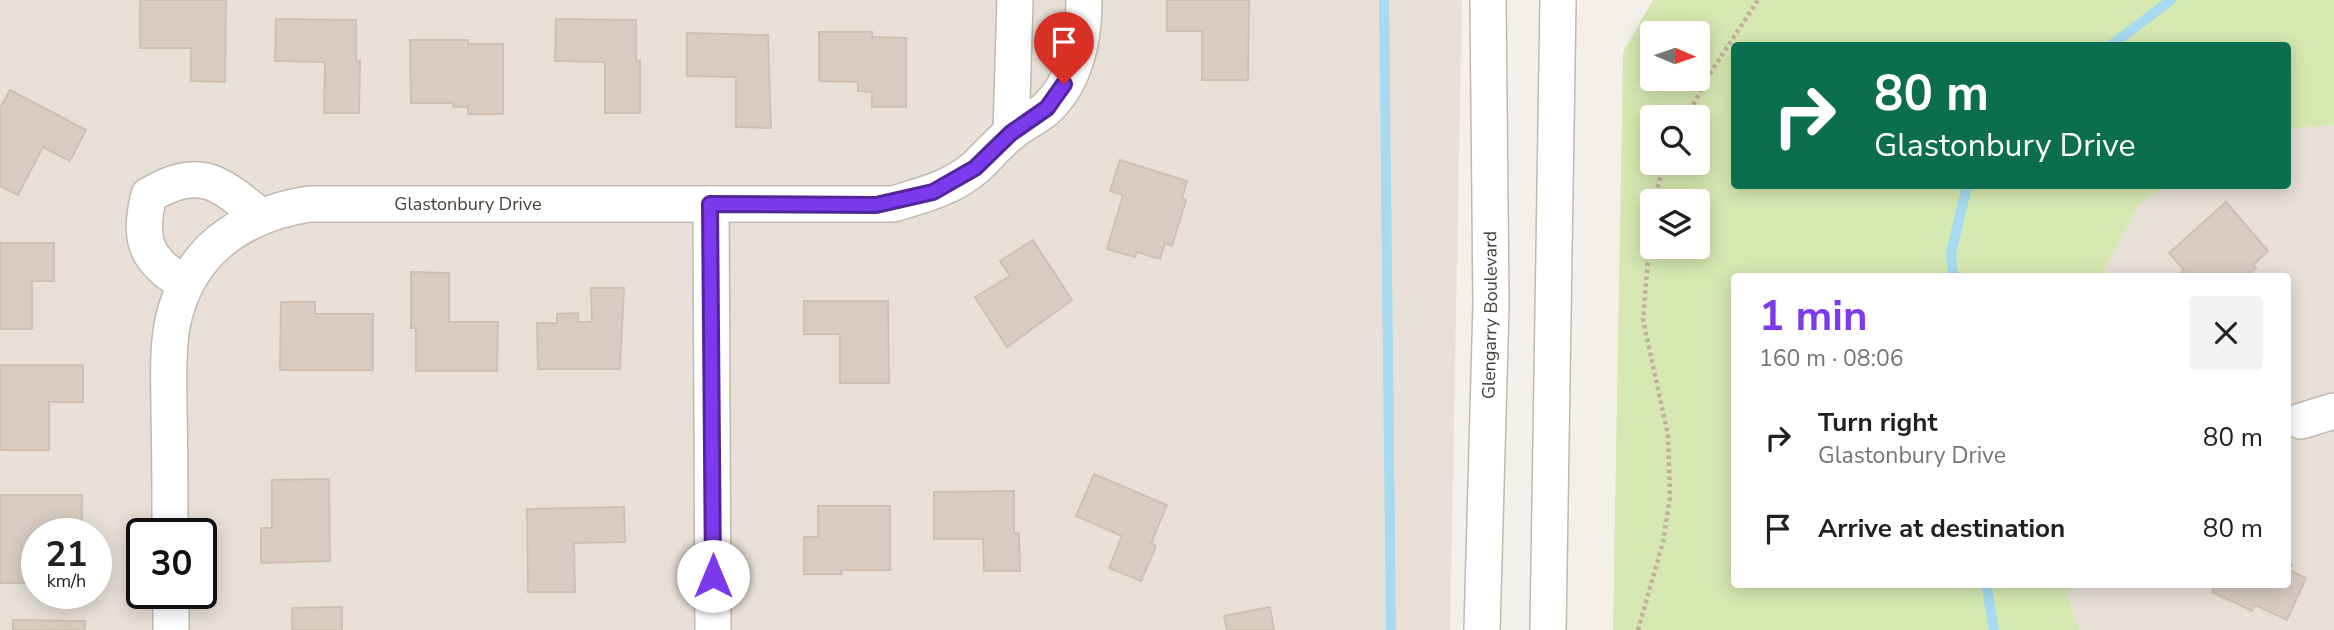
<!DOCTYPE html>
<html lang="en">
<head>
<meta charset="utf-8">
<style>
	:root { --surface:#fff; --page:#f2f2f2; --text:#202124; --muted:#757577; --accent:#7c3aed }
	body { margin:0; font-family:"Nunito Sans",sans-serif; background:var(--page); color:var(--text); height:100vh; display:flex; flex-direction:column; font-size:26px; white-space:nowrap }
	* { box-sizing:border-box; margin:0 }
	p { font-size:23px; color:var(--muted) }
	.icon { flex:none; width:38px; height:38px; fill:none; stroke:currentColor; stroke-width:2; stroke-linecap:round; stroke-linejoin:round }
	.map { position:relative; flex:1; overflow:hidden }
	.side { position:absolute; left:1731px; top:273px; width:560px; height:315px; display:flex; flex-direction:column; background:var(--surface); border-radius:7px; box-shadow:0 4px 18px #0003 }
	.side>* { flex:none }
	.hud { position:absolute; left:1731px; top:42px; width:560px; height:147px; border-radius:7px; box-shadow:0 4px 18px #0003; background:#0b6e4f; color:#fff; overflow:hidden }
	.needle { width:46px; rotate:92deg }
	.fabs { position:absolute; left:1640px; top:21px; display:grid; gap:14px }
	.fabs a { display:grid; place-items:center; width:70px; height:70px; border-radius:7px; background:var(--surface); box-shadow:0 4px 18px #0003; font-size:35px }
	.speed { position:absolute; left:21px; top:518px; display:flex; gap:14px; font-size:35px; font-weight:700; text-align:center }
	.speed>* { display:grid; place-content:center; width:91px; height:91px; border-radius:50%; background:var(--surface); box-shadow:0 4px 18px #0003; line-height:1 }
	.speed small { font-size:18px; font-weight:400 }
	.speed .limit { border:4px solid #111; border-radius:10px; background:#fff; color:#111 }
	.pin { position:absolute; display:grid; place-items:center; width:60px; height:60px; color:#fff; margin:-72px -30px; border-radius:50% 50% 50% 0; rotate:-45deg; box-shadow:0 0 7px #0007 }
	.pin .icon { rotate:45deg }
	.me { position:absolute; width:77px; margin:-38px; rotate:0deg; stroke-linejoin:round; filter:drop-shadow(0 0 5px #0008) }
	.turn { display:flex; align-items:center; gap:24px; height:147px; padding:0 28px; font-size:32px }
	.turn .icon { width:91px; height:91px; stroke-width:2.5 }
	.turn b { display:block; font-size:49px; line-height:60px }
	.round { display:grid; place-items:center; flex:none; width:74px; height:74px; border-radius:7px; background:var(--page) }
	.summary { display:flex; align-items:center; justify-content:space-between; height:119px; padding:0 28px }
	h1 { font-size:42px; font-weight:700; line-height:52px; color:var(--accent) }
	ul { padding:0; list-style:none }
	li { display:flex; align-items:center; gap:21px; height:91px; padding:0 28px }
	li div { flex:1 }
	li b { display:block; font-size:26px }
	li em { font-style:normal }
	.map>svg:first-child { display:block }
	.residential { fill:#e8e0d6; fill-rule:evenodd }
	.green { fill:#d5e8b1; fill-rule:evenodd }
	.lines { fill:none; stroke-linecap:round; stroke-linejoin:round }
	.stream { stroke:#a5daf0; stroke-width:10 }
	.building { fill:#d8ccc0; stroke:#d0c0b1; stroke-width:2 }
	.minor-casing { stroke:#c2b9ad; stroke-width:38 }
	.path { stroke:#c1b09c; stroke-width:4.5; stroke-dasharray:3.5 3.5; stroke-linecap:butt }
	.minor { stroke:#fff; stroke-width:35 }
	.route-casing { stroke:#51269a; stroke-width:18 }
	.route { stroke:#7c3aed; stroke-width:12 }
	.labels { text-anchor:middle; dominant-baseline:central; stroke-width:7; stroke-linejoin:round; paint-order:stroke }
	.street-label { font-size:18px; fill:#473f37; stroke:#fff }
</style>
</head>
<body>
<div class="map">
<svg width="2334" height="630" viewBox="0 0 2334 630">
	<rect width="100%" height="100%" fill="#f4efe8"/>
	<g class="residential">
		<path d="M0 0H1462L1450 630H0ZM37 534H96V593H37ZM142 534H201V593H142Z"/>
		<polygon points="2334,125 2334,630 2079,630 2065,585 2287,584 2287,276 2101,276 2138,206 2163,186 2287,186 2287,129"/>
	</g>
	<path class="green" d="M1653 0H2334V125L2287 129V46H1734V186H2163L2138 206 2101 276H1734V584L2065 585 2079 630H1613L1623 52ZM1652 33H1698V79H1652ZM1652 117H1698V163H1652ZM1652 201H1698V247H1652Z"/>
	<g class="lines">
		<g class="stream">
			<polyline points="1384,0 1391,630"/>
			<polyline points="2110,46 2171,0"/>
			<polyline points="1953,276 1951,253 1967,186"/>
			<polyline points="1986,584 1994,630"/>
		</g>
	</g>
	<g class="building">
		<polygon points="140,0 226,0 225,82 191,81 191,48 140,48"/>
		<polygon points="1167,0 1249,0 1248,80 1202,80 1202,31 1167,31"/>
		<polygon points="276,19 356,20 356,61 360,61 359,113 324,113 325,62 275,61"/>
		<polygon points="556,19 636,20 636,60 640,61 640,113 605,113 605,62 555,61"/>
		<polygon points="819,32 872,32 872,37 906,38 906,107 872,107 872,92 858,91 858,82 819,81"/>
		<polygon points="687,33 768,35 771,128 736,127 736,77 687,76"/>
		<polygon points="410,40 468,40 468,44 503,44 503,114 468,114 468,107 453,107 453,103 411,103"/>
		<polygon points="10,90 86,130 70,161 43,147 18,195 0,186 0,108"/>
		<polygon points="1120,160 1187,181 1182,198 1186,200 1172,246 1165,243 1160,259 1137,252 1135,257 1107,249 1123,195 1110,191"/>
		<polygon points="2226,202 2268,251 2253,265 2256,268 2247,276 2178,276 2184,270 2169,253"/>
		<polygon points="1033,240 1072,300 1007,347 975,297 1010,276 1000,261"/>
		<polygon points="0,243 54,243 54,281 32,281 32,329 0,329"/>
		<polygon points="411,272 449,273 449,322 498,322 497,371 416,371 416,328 411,328"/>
		<polygon points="591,288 624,288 620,369 538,369 537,323 557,323 557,314 578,313 578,322 592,322"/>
		<polygon points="804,301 888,301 889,383 840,383 840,334 804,334"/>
		<polygon points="281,302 315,302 315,314 373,314 373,370 280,370"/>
		<polygon points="0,365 83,365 83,402 49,402 49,450 0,450"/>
		<polygon points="1094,474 1167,505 1151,543 1156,546 1141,581 1109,568 1122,536 1076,516"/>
		<polygon points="329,479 330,561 261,563 261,528 272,528 272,480"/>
		<polygon points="1014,491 1014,533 1019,533 1020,571 984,571 983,539 934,539 934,492"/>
		<polygon points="0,495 82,495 82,531 37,534 37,583 0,583"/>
		<polygon points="818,506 890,506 890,570 841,570 842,574 804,574 804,537 818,537"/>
		<polygon points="624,507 625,542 574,543 575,592 528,592 527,509"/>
		<polygon points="2287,563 2292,565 2289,570 2306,578 2287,620 2255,605 2252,611 2212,592 2215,584 2287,584"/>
		<polygon points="342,607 342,630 292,630 292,608"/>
		<polygon points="1270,607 1274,630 1227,630 1224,616"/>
		<polygon points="13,620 85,621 85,630 13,630"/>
	</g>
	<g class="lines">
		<g class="minor-casing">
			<g id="minor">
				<polyline points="1011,133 1015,0"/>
				<polyline points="711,204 713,630"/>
				<path d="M185 284C145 260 138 240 149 195 200 166 217 181 259 215"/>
				<polyline points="2301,421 2334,411"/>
				<path id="s1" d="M170 534C170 493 170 452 169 411 169 383 167 354 172 326 186 253 239 215 309 204H893C923 195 952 188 976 167 988 156 998 143 1011 133 1021 124 1036 118 1046 109 1076 81 1084 39 1084 0"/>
				<polyline points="171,593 171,630"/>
				<path id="s2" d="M1482 630 1491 305 1488 0"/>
				<polyline points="1548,630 1558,0"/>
			</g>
		</g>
		<g class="path">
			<polyline points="1687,117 1707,78 1758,0"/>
			<polyline points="1654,201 1664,163"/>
			<polyline points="1638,630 1663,542 1670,497 1668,435 1643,320 1652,210"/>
		</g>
		<use href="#minor" class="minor"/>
	</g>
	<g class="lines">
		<g class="route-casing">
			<polyline id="route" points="713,576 710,204 876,205 933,192 975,168 1011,133 1047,108 1064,84"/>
		</g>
		<use href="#route" class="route"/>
	</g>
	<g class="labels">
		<g class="street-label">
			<text stroke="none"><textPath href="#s1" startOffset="564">Glastonbury Drive</textPath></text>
			<text stroke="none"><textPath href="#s2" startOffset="315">Glengarry Boulevard</textPath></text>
		</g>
	</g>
</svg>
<div class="fabs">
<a><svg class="needle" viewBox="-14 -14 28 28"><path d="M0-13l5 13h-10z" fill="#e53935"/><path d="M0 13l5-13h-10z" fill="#757577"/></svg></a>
<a><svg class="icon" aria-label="search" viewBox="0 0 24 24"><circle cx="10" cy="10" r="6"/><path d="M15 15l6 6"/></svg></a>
<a><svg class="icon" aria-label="layers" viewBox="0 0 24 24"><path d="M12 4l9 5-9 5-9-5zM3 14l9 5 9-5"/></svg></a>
</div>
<div class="speed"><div>21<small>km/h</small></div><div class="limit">30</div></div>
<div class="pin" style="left:1064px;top:84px;background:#d93025"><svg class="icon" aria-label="arrive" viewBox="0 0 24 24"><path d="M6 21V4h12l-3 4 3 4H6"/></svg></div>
<svg class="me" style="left:713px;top:576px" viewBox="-20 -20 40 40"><circle r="19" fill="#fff"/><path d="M0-13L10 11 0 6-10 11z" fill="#7c3aed"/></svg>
<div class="hud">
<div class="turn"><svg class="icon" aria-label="right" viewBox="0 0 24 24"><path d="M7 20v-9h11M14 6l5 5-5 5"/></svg><div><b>80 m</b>Glastonbury Drive</div></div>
</div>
<section class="side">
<div class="summary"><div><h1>1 min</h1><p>160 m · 08:06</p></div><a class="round"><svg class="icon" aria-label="close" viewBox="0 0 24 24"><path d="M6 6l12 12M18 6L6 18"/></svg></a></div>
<ul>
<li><svg class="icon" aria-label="right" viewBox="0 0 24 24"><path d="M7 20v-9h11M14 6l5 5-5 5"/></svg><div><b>Turn right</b><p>Glastonbury Drive</p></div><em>80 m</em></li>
<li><svg class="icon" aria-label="arrive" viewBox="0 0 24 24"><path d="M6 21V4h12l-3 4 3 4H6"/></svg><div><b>Arrive at destination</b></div><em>80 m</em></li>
</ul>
</section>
</div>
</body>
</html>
